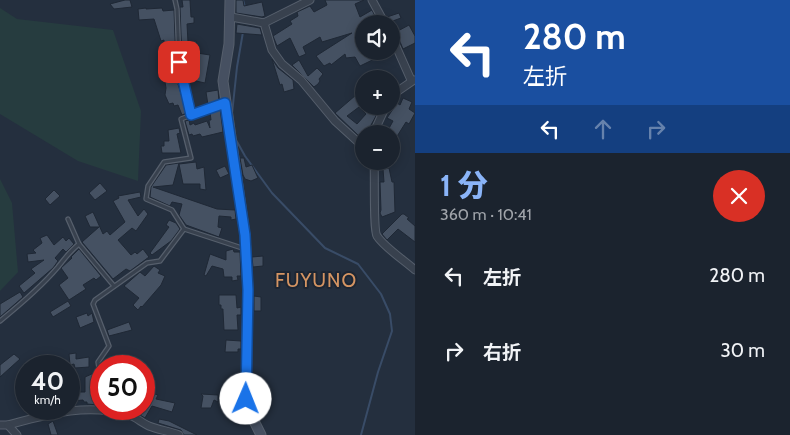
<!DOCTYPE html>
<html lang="ja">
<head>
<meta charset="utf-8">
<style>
	:root { --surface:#1b232e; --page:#282f3a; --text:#f1f3f6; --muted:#a0a4aa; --line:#39404a; --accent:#8ab4f8 }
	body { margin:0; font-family:Cabin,"Noto Sans JP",sans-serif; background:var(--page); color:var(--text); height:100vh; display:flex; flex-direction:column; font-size:19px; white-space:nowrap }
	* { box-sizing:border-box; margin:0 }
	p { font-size:16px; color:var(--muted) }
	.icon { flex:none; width:28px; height:28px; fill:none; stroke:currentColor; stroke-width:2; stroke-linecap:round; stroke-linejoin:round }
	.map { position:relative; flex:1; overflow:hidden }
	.drawer { display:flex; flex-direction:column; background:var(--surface); width:375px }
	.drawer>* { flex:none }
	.hud { background:#1a4fa0; color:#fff; overflow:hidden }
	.buttons { position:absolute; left:355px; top:15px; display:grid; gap:10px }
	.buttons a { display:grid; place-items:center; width:45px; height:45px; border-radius:50%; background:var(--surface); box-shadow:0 2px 12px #0003,0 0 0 1px var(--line); font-size:25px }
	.speed { position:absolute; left:15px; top:355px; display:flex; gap:10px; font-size:25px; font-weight:700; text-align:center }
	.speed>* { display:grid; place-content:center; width:65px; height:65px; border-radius:50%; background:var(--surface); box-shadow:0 2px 12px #0003,0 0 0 1px var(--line); line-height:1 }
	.speed small { font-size:12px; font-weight:400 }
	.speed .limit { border:8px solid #d22; background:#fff; color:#111 }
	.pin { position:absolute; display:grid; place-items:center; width:42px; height:42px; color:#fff; margin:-21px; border-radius:10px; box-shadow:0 2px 8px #0006 }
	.me { position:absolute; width:55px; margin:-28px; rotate:1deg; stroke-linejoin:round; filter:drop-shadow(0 0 4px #0008) }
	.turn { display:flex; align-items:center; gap:18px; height:105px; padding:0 25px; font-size:22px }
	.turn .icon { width:65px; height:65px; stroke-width:2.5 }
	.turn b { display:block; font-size:35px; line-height:42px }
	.lanes { display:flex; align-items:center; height:48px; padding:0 25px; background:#0003; justify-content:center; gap:25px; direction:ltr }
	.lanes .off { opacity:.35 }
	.round { display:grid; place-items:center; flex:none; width:52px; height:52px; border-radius:26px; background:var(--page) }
	.overview { display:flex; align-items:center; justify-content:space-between; height:85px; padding:0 25px }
	h1 { font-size:30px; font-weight:800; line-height:38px; color:var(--accent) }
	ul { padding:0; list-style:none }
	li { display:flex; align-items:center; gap:15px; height:75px; padding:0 25px }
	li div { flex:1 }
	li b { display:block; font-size:19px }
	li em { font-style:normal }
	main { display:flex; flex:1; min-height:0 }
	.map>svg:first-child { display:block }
	.green { fill:#263c3f }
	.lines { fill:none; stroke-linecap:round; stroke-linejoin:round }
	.stream { stroke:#394c67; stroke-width:2 }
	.building { fill:#455162; stroke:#1f2835; fill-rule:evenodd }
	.service-casing { stroke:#565f6c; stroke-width:5.5 }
	.minor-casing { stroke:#565f6c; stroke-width:9 }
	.secondary-casing { stroke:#565f6c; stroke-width:11 }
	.service { stroke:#38414e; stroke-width:3 }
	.minor { stroke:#38414e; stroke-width:7 }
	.secondary { stroke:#465061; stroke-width:9 }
	.route-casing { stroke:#114b97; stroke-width:12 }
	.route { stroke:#1a73e8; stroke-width:9 }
	.labels { text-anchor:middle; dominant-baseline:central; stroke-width:4; stroke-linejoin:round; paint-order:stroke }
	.quarter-label { font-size:19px; letter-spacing:1px; fill:#d59563; stroke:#1d2633 }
</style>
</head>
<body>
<main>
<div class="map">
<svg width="415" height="435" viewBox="0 0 415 435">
	<rect width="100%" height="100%" fill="#242f3e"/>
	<g class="green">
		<polygon points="0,8 17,19 113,30 141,111 138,181 78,161 0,114"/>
		<polygon points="0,179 12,203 18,272 0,291"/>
	</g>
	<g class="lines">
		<g class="stream">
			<polyline points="243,0 245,7"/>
			<polyline points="232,114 237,67 243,32"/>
			<polyline points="235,138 245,156 272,193 325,248 358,264 381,294 390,314 392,331 378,372 361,435"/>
		</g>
	</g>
	<g class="building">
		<polygon points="125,0 130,0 132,7 114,9 110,4"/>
		<polygon points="182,0 190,0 191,17 194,17 194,23 187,24 188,42 196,41 197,53 210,55 205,83 196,81 197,75 186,79 182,62 180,7 183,7"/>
		<polygon points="236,0 243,0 244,6 262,2 265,16 262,17 236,13"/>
		<polygon points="325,0 364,0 355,4 360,17 372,10 379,24 364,24 364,35 360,36 363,54 369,51 391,51 360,66 355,57 346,58 345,54 331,65 330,63 324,66 316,56 352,33 322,42 320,37 303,47 306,54 299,57 290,38 277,46 273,36 292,24 290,21 298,16 297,12 310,6 314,12 327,5"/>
		<polygon points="146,8 146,9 162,8 163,11 174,10 176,64 168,64 168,62 165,62 164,40 161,41 154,19 139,20 138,9"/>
		<polygon points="399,13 401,18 390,22 396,32 409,25 415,36 415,43 403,49 396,32 391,30 391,24 387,17"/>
		<polygon points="237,24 260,28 262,35 236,33"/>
		<polygon points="272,59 278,68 293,80 294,89 284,92 282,84 280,85"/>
		<polygon points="299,60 308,76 317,68 323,74 319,79 320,81 318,84 314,87 292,65"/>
		<polygon points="178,78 180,83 178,84 187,113 182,115 178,105 174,106 173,103 169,104 165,95 166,88 165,82"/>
		<path d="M364 88V106H380L375 114 376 116 371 125 369 127H370L368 134H364V136L362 135 360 137 335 113 356 95V92ZM359 107 366 114 357 124 347 116Z"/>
		<polygon points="218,90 219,101 208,105 206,92"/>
		<polygon points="403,98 412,102 409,109 415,113 409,124 406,122 396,138 391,136 391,134 379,134 381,130 387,132 393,121 387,118 397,103 400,105"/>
		<polygon points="220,108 223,132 202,137 200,134 193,136 192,134 189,135 185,121 189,120 190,125 194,123 195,125 207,121 210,128 209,120 211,120 210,112"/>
		<polygon points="179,128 180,133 177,134 181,153 162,153 161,146 164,146 164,141 169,141 168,130"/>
		<polygon points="240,158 244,158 246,167 252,165 258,178 251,181 245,179 243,175"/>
		<polygon points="196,162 197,169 204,167 206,190 200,189 200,184 183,184 179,164"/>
		<polygon points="179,163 173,185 153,187 217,209 235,210 236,219 231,220 231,217 219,216 218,227 222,228 219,237 186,225 179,215 182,204 172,202 170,206 150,197 151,187 166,165"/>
		<polygon points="225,166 229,174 220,178 216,170"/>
		<polygon points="389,168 392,182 394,182 395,212 382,217 380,213 381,210 380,182 384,182 383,169"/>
		<polygon points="100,183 107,191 95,200 89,193"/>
		<polygon points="54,190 60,196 50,205 45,199"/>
		<polygon points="140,192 141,197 128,200 138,216 144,209 148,214 136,231 132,228 118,240 131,255 135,252 137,254 143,249 149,257 130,271 126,269 113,279 82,242 99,227 90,227 85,216 93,212 103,234 107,231 110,235 125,222 113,201 119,198 118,196"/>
		<polygon points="402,214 404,214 409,218 407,219 415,226 415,242 398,229 387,240 382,234"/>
		<polygon points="169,220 176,223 180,229 171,241 152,255 150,253 169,227 166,225"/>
		<polygon points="47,235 54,245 63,237 66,241 69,238 74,244 66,252 63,249 55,258 58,261 53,268 24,293 19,286 35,273 31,269 44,260 28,262 27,254 36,253 33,250 42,243 40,238"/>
		<polygon points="79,249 101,276 96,280 94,278 83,285 86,289 69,300 59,285 68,278 61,268 72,258 71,257"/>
		<polygon points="233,249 234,252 240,252 241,276 237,276 238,280 232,281 232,277 224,277 223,269 212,266 206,276 204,275 210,254 226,260 226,251"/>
		<polygon points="263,256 263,266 253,267 252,257"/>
		<polygon points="154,266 160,270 158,273 165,276 161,285 142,307 141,306 138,310 133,305 139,298 124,286 140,272 145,276"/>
		<polygon points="20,292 23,297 0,317 0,304"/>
		<polygon points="219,295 236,295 237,308 241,307 241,315 237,315 238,330 224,330 223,311 223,309 221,309 221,305 219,305"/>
		<polygon points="254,296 261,297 261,311 254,311"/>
		<polygon points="68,301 71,306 53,317 50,312"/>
		<polygon points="87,313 88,316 92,313 94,322 80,328 76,317"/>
		<polygon points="129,322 132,330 109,336 107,330"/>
		<polygon points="226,340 241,341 241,349 238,349 238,352 225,352"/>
		<polygon points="76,353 76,359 89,357 89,367 75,368 74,364 70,365 69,354"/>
		<polygon points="14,354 20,359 0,377 0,365"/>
		<polygon points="94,373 96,381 95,400 100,401 99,405 87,404 87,402 84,402 83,400 73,401 74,395 77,395 77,392 85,392 85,377"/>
		<polygon points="148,392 158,395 156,399 175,403 172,412 152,406 145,418 135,412 138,412 140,409 144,409"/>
		<polygon points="201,394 218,395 218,402 214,400 211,408 201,408 203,396"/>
		<polygon points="159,419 169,421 197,435 184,435 181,430 158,423"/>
		<polygon points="53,421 58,435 51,435 48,424"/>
	</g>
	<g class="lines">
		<g class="service-casing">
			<g id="service">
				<polyline points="175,0 177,9 179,62 191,115"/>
				<polyline points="68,219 79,244 114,286"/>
				<polyline points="184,229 172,210 146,199 148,186 164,162 191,158 181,119 224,103"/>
				<path d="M0 321C21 304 41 287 58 267 65 258 70 251 79 244"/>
				<polyline points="101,381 98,362 109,346 93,304 95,300 147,263 160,261 184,229 245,249"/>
			</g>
		</g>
		<g class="minor-casing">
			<g id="minor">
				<polyline points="372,0 385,24"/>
				<polyline points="231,17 264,23 272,50 282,64 301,80 335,121 358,142 364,150"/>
				<polyline points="264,23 310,0"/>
				<polyline points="391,35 411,80"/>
				<polyline points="391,98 395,93 414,80"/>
				<polyline points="373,134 386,106"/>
				<path d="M374 161C375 174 373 230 377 236 384 247 405 261 415 270"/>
				<path d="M0 425H8C49 414 86 403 129 415 136 417 142 423 149 426 159 430 169 431 179 435"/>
				<polyline points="8,425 17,435"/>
			</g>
		</g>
		<g class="secondary-casing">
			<polyline id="secondary" points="230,0 229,44 223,81 245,235 248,290 246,399 250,413 261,435"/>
		</g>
		<use href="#service" class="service"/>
		<use href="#minor" class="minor"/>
		<use href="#secondary" class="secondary"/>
	</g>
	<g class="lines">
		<g class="route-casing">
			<polyline id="route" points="179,62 191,115 225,103 245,235 248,290 246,399"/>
		</g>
		<use href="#route" class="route"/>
	</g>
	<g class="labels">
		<g class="quarter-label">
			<text x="316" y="280">FUYUNO</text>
		</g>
	</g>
</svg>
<div class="buttons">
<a><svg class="icon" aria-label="sound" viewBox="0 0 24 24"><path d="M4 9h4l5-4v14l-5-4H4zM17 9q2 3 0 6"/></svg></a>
<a>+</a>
<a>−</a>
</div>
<div class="speed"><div>40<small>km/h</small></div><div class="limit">50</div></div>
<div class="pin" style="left:179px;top:62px;background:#d93025"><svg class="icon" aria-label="arrive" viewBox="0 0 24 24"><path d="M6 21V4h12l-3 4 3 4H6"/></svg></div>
<svg class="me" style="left:246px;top:399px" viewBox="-20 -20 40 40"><circle r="19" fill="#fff"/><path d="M0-13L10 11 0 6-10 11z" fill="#1a73e8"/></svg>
</div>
<section class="drawer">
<div class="hud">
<div class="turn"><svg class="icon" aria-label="left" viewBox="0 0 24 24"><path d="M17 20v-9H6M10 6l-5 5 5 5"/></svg><div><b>280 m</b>左折</div></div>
<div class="lanes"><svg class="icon" aria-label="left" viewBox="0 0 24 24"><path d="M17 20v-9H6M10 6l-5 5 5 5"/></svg><svg class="icon off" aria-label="ahead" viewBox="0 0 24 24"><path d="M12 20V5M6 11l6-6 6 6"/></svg><svg class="icon off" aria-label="right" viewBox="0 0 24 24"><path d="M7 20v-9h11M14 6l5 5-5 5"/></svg></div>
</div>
<div class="overview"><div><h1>1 分</h1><p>360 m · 10:41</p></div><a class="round" style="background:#d93025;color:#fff"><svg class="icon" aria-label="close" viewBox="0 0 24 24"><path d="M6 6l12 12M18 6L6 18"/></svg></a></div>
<ul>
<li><svg class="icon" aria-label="left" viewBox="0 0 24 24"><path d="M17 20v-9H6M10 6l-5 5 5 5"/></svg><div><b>左折</b></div><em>280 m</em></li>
<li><svg class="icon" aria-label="right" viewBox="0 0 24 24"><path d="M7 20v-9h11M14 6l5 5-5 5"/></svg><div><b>右折</b></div><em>30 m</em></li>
</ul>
</section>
</main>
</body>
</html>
